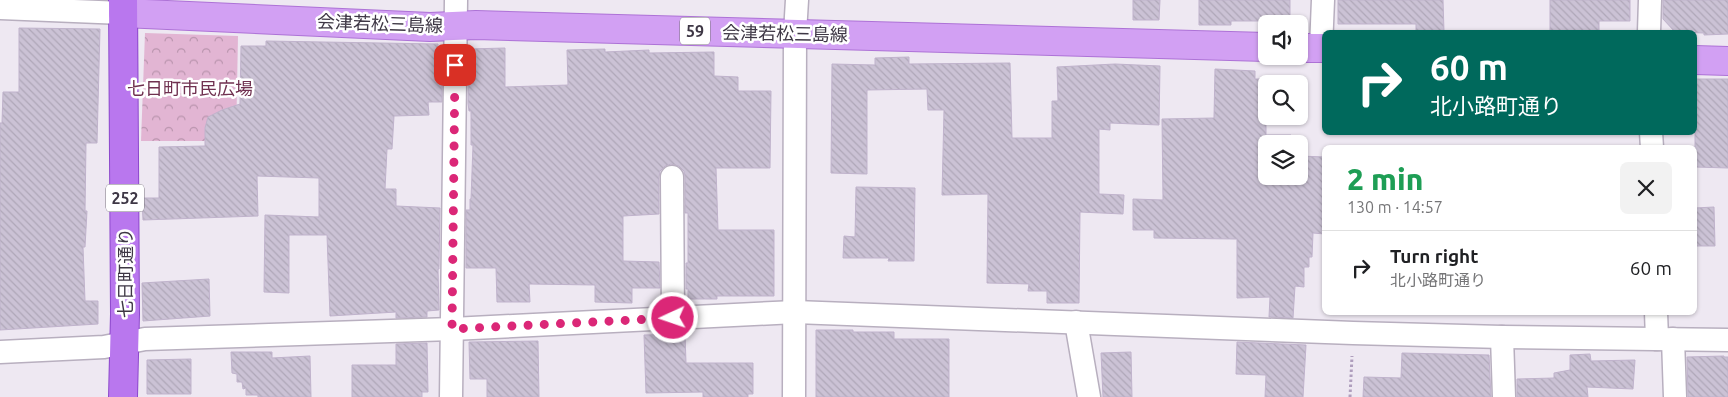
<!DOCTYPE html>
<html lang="en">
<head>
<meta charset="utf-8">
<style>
	:root { --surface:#fff; --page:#f2f2f2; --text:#202124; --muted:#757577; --line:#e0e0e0 }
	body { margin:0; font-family:Ubuntu,"Noto Sans JP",sans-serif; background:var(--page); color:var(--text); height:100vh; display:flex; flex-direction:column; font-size:19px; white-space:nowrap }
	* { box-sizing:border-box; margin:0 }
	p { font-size:16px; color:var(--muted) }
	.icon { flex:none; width:28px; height:28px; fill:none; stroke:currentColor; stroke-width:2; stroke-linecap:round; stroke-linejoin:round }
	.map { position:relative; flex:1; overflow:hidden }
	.sheet { position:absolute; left:1322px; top:145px; width:375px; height:170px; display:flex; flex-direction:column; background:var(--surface); border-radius:8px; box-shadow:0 1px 4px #0004 }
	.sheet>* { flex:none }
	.guide { position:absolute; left:1322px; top:30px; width:375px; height:105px; border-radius:8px; box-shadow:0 1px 4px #0004; background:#00695c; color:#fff; overflow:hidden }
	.buttons { position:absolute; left:1258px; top:15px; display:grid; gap:10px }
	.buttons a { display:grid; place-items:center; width:50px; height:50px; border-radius:8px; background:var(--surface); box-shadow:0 1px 4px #0004; font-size:25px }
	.pin { position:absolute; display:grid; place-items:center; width:42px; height:42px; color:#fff; margin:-21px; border-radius:10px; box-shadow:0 2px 8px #0006 }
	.me { position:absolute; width:55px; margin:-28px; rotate:267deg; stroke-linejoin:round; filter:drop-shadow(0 0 4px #0008) }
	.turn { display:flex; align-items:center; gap:18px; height:105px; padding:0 25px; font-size:22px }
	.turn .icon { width:65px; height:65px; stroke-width:2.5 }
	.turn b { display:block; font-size:35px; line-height:42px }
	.round { display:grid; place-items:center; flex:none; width:52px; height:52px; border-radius:8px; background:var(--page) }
	.summary { display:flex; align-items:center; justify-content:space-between; height:85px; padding:0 25px }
	h1 { font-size:30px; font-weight:800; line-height:38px; color:#1e9e55 }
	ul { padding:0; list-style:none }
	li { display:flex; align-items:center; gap:15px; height:75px; padding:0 25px; border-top:1px solid var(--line) }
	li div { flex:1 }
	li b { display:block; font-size:19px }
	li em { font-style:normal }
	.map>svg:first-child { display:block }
	.park { fill:url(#park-crowns) }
	.building { fill:url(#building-back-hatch); stroke:#c0b3cc }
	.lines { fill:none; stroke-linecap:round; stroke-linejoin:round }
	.street-casing { stroke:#b8afbf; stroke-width:25 }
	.primary-casing { stroke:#ad72d6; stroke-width:30 }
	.highway-casing { stroke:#8d48cc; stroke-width:30 }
	.path { stroke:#af9ebd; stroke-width:3; stroke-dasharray:2.5 2.5; stroke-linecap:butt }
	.street { stroke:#fff; stroke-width:22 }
	.primary { stroke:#d2a0f3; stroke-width:28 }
	.highway { stroke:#b977ee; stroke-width:28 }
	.route { stroke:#db2777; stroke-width:9; stroke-dasharray:0 16.2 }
	.labels { text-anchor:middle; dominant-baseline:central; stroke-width:5; stroke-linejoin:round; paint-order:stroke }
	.shield { fill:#fff; stroke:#78737d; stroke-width:1 }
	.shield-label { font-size:16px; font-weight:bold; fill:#3e3745 }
	.street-label { font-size:18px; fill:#3e3745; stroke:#fff }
	.park-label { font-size:18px; fill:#703150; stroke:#fff }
</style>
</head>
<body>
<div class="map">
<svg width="1728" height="397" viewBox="0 0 1728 397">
	<defs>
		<pattern id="park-crowns" width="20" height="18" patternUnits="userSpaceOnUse" patternTransform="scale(1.25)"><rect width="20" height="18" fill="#e2b5d3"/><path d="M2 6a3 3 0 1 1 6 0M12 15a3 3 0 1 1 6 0" fill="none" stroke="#b994ad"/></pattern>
		<pattern id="building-back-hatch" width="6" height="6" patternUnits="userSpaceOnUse" patternTransform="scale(1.25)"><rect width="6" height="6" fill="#cbc2d5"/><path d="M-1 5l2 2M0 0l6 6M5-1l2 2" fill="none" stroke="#afa7b8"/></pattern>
	</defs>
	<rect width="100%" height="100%" fill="#eee8f2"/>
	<polygon class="park" points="145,33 238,36 236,141 141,141"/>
	<g class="building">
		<polygon points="1133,0 1160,0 1159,20 1133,20"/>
		<polygon points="1199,0 1290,0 1290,21 1231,21 1231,25 1199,25"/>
		<polygon points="1338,0 1443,0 1444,32 1416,32 1416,24 1338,24"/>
		<polygon points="1550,0 1630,0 1630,21 1599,21 1599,32 1550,32"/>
		<polygon points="1663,0 1728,0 1728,34 1704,35 1704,33 1675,32 1663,19"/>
		<polygon points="19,28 100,29 97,143 86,143 85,211 87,211 85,247 83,247 85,301 98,301 98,324 0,330 0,123 2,123 3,92 19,92"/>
		<polygon points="266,41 438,44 438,49 442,49 442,102 428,102 429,115 394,116 392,149 387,149 385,189 396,189 396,206 440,208 439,269 438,269 439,310 427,311 427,317 396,318 396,312 330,316 327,235 289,235 289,293 264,292 265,215 319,217 319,178 257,176 258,216 143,220 142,198 159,198 159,147 205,146 205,128 208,117 222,110 240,104 241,46 266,46"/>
		<polygon points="505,48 505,87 568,85 567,50 605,49 605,52 649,50 649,53 714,52 714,76 738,77 738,91 771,91 770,168 716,168 718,230 774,230 774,296 717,296 717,299 688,299 688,289 686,289 686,263 688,263 688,213 685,213 685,177 684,171 679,166 671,164 665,166 660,171 659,177 659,214 623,216 623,261 659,262 660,288 632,288 632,303 595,302 595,285 529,284 530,302 497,302 496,268 466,268 466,210 470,210 470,199 471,199 473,145 471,145 471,111 469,111 468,103 469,49"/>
		<polygon points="909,57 909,64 1010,63 1012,138 1052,138 1052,101 1058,101 1057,67 1115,64 1160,66 1159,125 1110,123 1110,130 1099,129 1099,194 1124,195 1123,214 1080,212 1079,303 1047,303 1047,291 1028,291 1029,284 987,283 988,194 942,195 944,110 928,110 927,89 867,90 867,174 831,173 832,64 875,65 875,58"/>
		<polygon points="1215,69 1255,71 1255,79 1266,79 1266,135 1291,135 1291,144 1266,144 1266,176 1299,176 1299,156 1325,157 1325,234 1313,233 1312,257 1309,257 1309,267 1304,267 1304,287 1295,286 1293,318 1269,317 1270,297 1237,298 1237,239 1154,238 1154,230 1133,230 1133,199 1163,200 1162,119 1214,118"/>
		<polygon points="1695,79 1728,79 1728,168 1695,167"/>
		<polygon points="856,187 915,188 914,261 888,261 889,258 843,258 844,236 855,237"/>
		<polygon points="1714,207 1715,246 1695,246 1695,208"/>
		<polygon points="209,279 210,316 143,321 142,283"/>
		<polygon points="816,330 853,330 853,332 894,332 894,339 949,339 949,397 816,397"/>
		<polygon points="685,334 686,363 753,363 753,394 748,394 748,397 703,397 703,392 646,393 644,335"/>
		<polygon points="538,341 539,397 487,397 487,379 470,379 469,342"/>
		<polygon points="1237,342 1306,345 1303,397 1265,397 1266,375 1236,374"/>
		<polygon points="427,343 428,392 422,392 422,397 352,397 352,365 396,365 396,344"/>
		<polygon points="231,352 272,352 272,358 310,356 311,397 258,397 258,395 246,395 246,388 243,389 242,382 237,382 237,374 232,373"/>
		<polygon points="1131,352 1132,397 1103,397 1101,353"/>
		<polygon points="1402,353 1489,355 1491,397 1363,397 1364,377 1401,378"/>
		<polygon points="1590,354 1591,361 1635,360 1633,389 1587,387 1588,397 1517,397 1517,379 1554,378 1554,373 1570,370 1570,355"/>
		<polygon points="1724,356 1724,357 1728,357 1728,397 1688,397 1687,357"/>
		<polygon points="191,359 191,394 147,394 147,360"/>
	</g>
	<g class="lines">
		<g class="street-casing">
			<g id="street">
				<polyline points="0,8 123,13"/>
				<polyline points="1649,32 1650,0"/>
				<polyline points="1321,48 1323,0"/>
				<polyline points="1651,132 1652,148"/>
				<polyline points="672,177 673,318"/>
				<polyline points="1656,312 1657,339"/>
				<polyline points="1076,322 1089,397"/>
				<polyline points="1502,337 1504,397"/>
				<polyline points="1673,339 1675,397"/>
				<polyline points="0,352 104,347 145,339 452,329 795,312 1353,333 1502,337 1728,340"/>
				<polyline points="451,397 456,0"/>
				<polyline points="794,397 795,33 797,0"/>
			</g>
		</g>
		<g class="primary-casing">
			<g id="primary">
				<polyline points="123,13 430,27 476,25 1266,47"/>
				<polyline points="1299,48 1325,48"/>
				<polyline points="1695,60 1728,61"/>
			</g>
		</g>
		<g class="highway-casing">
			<polyline id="highway" points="123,397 125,314 123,0"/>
		</g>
		<polyline class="path" points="1350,397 1352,356"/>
		<use href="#street" class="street"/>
		<use href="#primary" class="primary"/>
		<use href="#highway" class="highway"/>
	</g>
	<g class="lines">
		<polyline class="route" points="455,65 452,329 673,318"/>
	</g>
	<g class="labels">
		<g class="shield">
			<rect x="680" y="17.5" width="30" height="27" rx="4"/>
			<rect x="106" y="184.5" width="38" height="27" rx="4"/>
		</g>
		<g class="shield-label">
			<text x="695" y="31">59</text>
			<text x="125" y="198">252</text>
		</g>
		<g class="street-label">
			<text transform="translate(380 23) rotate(2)">会津若松三島線</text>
			<text transform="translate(785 33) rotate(1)">会津若松三島線</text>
			<text transform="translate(125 273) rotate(-90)">七日町通り</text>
		</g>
		<g class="park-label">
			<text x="190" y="88">七日町市民広場</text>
		</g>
	</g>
</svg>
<div class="buttons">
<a><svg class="icon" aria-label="sound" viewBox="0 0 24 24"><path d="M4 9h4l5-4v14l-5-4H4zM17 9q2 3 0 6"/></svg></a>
<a><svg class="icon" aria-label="search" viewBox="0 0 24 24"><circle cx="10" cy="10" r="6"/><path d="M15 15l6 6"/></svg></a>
<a><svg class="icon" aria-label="layers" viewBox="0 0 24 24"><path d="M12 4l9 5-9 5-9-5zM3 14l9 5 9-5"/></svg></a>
</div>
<div class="pin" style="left:455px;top:65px;background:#d93025"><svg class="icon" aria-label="arrive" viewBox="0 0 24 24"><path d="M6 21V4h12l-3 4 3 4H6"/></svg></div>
<svg class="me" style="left:673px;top:318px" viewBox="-20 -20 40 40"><circle r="17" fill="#db2777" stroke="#fff" stroke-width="3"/><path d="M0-11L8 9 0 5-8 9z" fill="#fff"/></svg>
<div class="guide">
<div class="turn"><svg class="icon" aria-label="right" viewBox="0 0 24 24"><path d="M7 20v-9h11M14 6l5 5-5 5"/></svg><div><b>60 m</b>北小路町通り</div></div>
</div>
<section class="sheet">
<div class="summary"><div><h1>2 min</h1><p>130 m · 14:57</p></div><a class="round"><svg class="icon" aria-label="close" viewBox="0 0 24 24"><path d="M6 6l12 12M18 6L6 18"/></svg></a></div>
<ul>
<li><svg class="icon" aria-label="right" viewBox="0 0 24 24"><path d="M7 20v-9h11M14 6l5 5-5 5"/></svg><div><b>Turn right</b><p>北小路町通り</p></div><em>60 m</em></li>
</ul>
</section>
</div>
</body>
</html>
